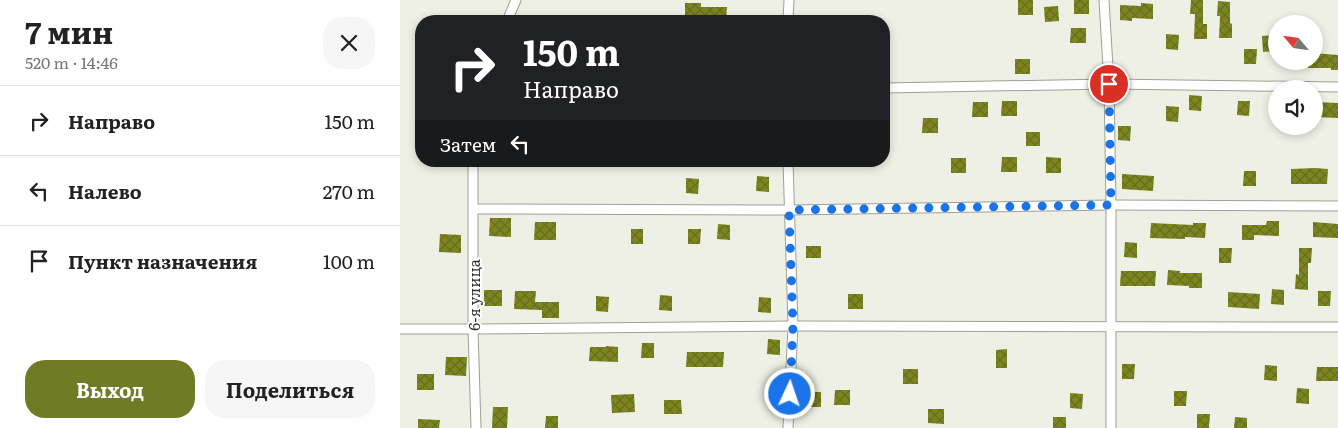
<!DOCTYPE html>
<html lang="ru">
<head>
<meta charset="utf-8">
<style>
	:root { --surface:#fff; --page:#f6f6f6; --text:#222; --muted:#767676; --line:#e0e0e0; --accent:#717a25 }
	body { margin:0; font-family:Literata,serif; background:var(--page); color:var(--text); height:100vh; display:flex; flex-direction:column; font-size:19px; white-space:nowrap }
	* { box-sizing:border-box; margin:0 }
	p { font-size:16px; color:var(--muted) }
	.icon { flex:none; width:28px; height:28px; fill:none; stroke:currentColor; stroke-width:2; stroke-linecap:round; stroke-linejoin:round }
	.map { position:relative; flex:1; overflow:hidden }
	.drawer { display:flex; flex-direction:column; background:var(--surface); width:400px }
	.drawer>* { flex:none }
	.banner { position:absolute; left:15px; top:15px; width:475px; height:152px; border-radius:20px; box-shadow:0 2px 8px #0003; background:#202124; color:#fff; overflow:hidden }
	.needle { width:32px; rotate:299deg }
	.buttons { position:absolute; left:868px; top:15px; display:grid; gap:10px }
	.buttons a { display:grid; place-items:center; width:55px; height:55px; border-radius:50%; background:var(--surface); box-shadow:0 2px 8px #0003; font-size:25px }
	.pin { position:absolute; display:grid; place-items:center; width:42px; height:42px; color:#fff; margin:-21px; border:2px solid #fff; border-radius:50%; box-shadow:0 1px 5px #0007 }
	.me { position:absolute; width:55px; margin:-28px; rotate:3deg; stroke-linejoin:round; filter:drop-shadow(0 0 4px #0008) }
	.turn { display:flex; align-items:center; gap:18px; height:105px; padding:0 25px; font-size:22px }
	.turn .icon { width:65px; height:65px; stroke-width:2.5 }
	.turn b { display:block; font-size:35px; line-height:42px }
	.then { display:flex; align-items:center; height:48px; padding:0 25px; background:#0003; gap:10px; font-size:19px }
	.round { display:grid; place-items:center; flex:none; width:52px; height:52px; border-radius:20px; background:var(--page) }
	.headline { display:flex; align-items:center; justify-content:space-between; height:85px; padding:0 25px }
	h1 { font-size:30px; font-weight:700; line-height:38px }
	.button { display:flex; gap:10px; margin-top:auto; padding:10px 25px }
	.button a { flex:1; height:58px; border-radius:20px; background:var(--accent); color:#fff; font-size:20px; font-weight:700; line-height:58px; text-align:center }
	.button a+a { background:var(--page); color:var(--text) }
	ul { padding:0; list-style:none }
	li { display:flex; align-items:center; gap:15px; height:70px; padding:0 25px; border-top:1px solid var(--line) }
	li div { flex:1 }
	li b { display:block; font-size:19px }
	li em { font-style:normal }
	main { display:flex; flex:1; min-height:0 }
	.map>svg:first-child { display:block }
	.building { fill:url(#building-cross-hatch) }
	.lines { fill:none; stroke-linecap:round; stroke-linejoin:round }
	.minor-casing { stroke:#9ea095; stroke-width:11 }
	.minor { stroke:#fff; stroke-width:9 }
	.route { stroke:#1a73e8; stroke-width:9; stroke-dasharray:0 16.2 }
	.labels { text-anchor:middle; dominant-baseline:central; stroke-width:4; stroke-linejoin:round; paint-order:stroke }
	.street-label { font-size:15px; fill:#30312d; stroke:#fff }
</style>
</head>
<body>
<main>
<section class="drawer">
<div class="headline"><div><h1>7 мин</h1><p>520 m · 14:46</p></div><a class="round"><svg class="icon" aria-label="close" viewBox="0 0 24 24"><path d="M6 6l12 12M18 6L6 18"/></svg></a></div>
<ul>
<li><svg class="icon" aria-label="right" viewBox="0 0 24 24"><path d="M7 20v-9h11M14 6l5 5-5 5"/></svg><div><b>Направо</b></div><em>150 m</em></li>
<li><svg class="icon" aria-label="left" viewBox="0 0 24 24"><path d="M17 20v-9H6M10 6l-5 5 5 5"/></svg><div><b>Налево</b></div><em>270 m</em></li>
<li><svg class="icon" aria-label="arrive" viewBox="0 0 24 24"><path d="M6 21V4h12l-3 4 3 4H6"/></svg><div><b>Пункт назначения</b></div><em>100 m</em></li>
</ul>
<div class="button"><a>Выход</a><a>Поделиться</a></div>
</section>
<div class="map">
<svg width="938" height="428" viewBox="0 0 938 428">
	<defs>
		<pattern id="building-cross-hatch" width="8" height="8" patternUnits="userSpaceOnUse" patternTransform="scale(1.25)"><rect width="8" height="8" fill="#7c8620"/><path d="M0 0l8 8M0 8l8-8" fill="none" stroke="#666e1c"/></pattern>
	</defs>
	<rect width="100%" height="100%" fill="#eef0e5"/>
	<g class="building">
		<rect x="618" y="0" width="15" height="15"/>
		<rect x="674" y="0" width="15" height="14"/>
		<polygon points="791,0 803,0 803,24 807,24 807,39 794,39 795,14 790,14"/>
		<polygon points="818,1 830,2 830,23 832,24 832,38 819,38 820,16 817,16"/>
		<polygon points="285,3 301,3 301,7 327,7 326,21 311,21 311,19 285,18"/>
		<polygon points="741,3 753,4 753,19 732,18 732,21 720,20 720,5 741,6"/>
		<polygon points="658,6 659,21 645,22 644,7"/>
		<polygon points="671,28 686,28 686,43 670,43"/>
		<polygon points="766,34 779,35 778,50 766,49"/>
		<polygon points="876,35 876,51 863,52 862,36"/>
		<polygon points="844,49 857,49 856,64 844,64"/>
		<polygon points="914,53 938,55 938,70 931,70 931,68 908,68 908,61 914,61"/>
		<rect x="615" y="59" width="15" height="15"/>
		<polygon points="789,95 802,96 801,111 789,110"/>
		<polygon points="602,101 617,101 617,116 601,116"/>
		<polygon points="838,101 850,101 849,116 837,115"/>
		<polygon points="573,102 588,102 588,117 572,117"/>
		<polygon points="915,102 938,103 938,118 914,117"/>
		<polygon points="766,106 779,107 778,122 766,121"/>
		<polygon points="523,118 538,118 538,133 522,133"/>
		<polygon points="718,126 731,126 730,141 718,140"/>
		<rect x="626" y="132" width="14" height="14"/>
		<polygon points="602,157 617,157 617,172 601,172"/>
		<polygon points="646,157 661,158 661,173 646,173"/>
		<rect x="551" y="158" width="15" height="15"/>
		<polygon points="915,168 928,169 927,184 891,184 891,169"/>
		<polygon points="844,171 856,171 856,186 843,186"/>
		<polygon points="722,174 754,176 753,191 722,189"/>
		<polygon points="357,176 369,177 369,192 356,191"/>
		<polygon points="286,178 299,179 298,194 286,193"/>
		<polygon points="90,218 111,218 111,237 89,236"/>
		<polygon points="867,221 879,221 879,236 854,235 854,240 842,240 842,225 866,225"/>
		<polygon points="135,222 156,222 156,240 134,240"/>
		<polygon points="913,222 938,224 938,238 913,237"/>
		<polygon points="751,223 793,225 793,223 806,223 805,238 785,237 785,239 750,238"/>
		<polygon points="318,224 330,225 330,240 317,239"/>
		<rect x="231" y="229" width="12" height="15"/>
		<polygon points="288,229 301,229 300,244 288,244"/>
		<polygon points="40,234 61,235 61,253 39,252"/>
		<polygon points="725,242 737,243 737,258 724,257"/>
		<rect x="406" y="246" width="15" height="12"/>
		<polygon points="819,248 832,248 831,263 819,263"/>
		<polygon points="899,248 912,248 911,263 908,263 908,290 895,289 896,274 899,275"/>
		<polygon points="768,270 780,271 780,273 802,273 802,288 789,288 789,286 767,285"/>
		<polygon points="721,271 756,271 755,286 720,286"/>
		<polygon points="872,289 884,290 884,305 871,304"/>
		<rect x="84" y="290" width="18" height="16"/>
		<polygon points="115,291 136,291 135,302 159,302 159,318 142,318 142,310 114,309"/>
		<polygon points="918,291 931,291 930,306 918,306"/>
		<polygon points="828,292 860,294 859,309 828,307"/>
		<rect x="448" y="294" width="15" height="15"/>
		<polygon points="260,295 272,296 272,311 259,310"/>
		<polygon points="196,296 209,297 208,312 196,311"/>
		<polygon points="359,297 371,298 371,313 358,312"/>
		<polygon points="368,339 380,340 380,355 367,354"/>
		<polygon points="242,343 254,343 254,358 241,358"/>
		<polygon points="206,346 218,347 218,362 189,361 190,347 206,347"/>
		<polygon points="607,349 607,368 596,368 596,350"/>
		<polygon points="287,352 324,352 323,367 286,367"/>
		<polygon points="46,357 67,357 66,376 45,375"/>
		<polygon points="722,364 735,364 734,379 722,379"/>
		<polygon points="865,365 877,366 877,381 864,380"/>
		<polygon points="917,367 938,367 938,381 916,381"/>
		<rect x="503" y="369" width="15" height="15"/>
		<rect x="17" y="374" width="17" height="16"/>
		<polygon points="897,388 909,389 909,404 896,403"/>
		<polygon points="435,390 450,390 450,405 434,405"/>
		<polygon points="774,391 787,391 786,406 774,406"/>
		<polygon points="406,392 421,392 421,407 405,407"/>
		<polygon points="670,393 683,394 682,409 670,408"/>
		<polygon points="234,394 235,412 212,413 211,395"/>
		<polygon points="264,400 281,400 282,414 264,414"/>
		<polygon points="93,407 108,407 107,428 92,428"/>
		<polygon points="528,409 544,409 544,424 528,423"/>
		<polygon points="797,414 810,414 809,428 797,428"/>
		<polygon points="146,416 158,416 158,428 145,428"/>
		<rect x="653" y="417" width="13" height="11"/>
		<polygon points="835,417 847,418 847,428 834,428"/>
		<polygon points="18,419 40,420 39,428 18,428"/>
	</g>
	<g class="lines">
		<g class="minor-casing">
			<g id="minor">
				<polyline points="704,0 709,84 711,205 711,428"/>
				<polyline points="107,21 116,0"/>
				<polyline points="388,21 389,0"/>
				<polyline points="484,88 709,84 938,87"/>
				<polyline points="73,161 73,329 76,428"/>
				<polyline points="388,161 393,326 388,428"/>
				<polyline points="74,209 389,210 711,205 938,206"/>
				<polyline points="0,329 73,329 393,326 938,327"/>
			</g>
		</g>
		<use href="#minor" class="minor"/>
	</g>
	<g class="lines">
		<polyline class="route" points="390,394 393,326 389,210 711,205 709,84"/>
	</g>
	<g class="labels">
		<g class="street-label">
			<text transform="translate(73 295) rotate(-90)">6-я улица</text>
		</g>
	</g>
</svg>
<div class="buttons">
<a><svg class="needle" viewBox="-14 -14 28 28"><path d="M0-13l5 13h-10z" fill="#e53935"/><path d="M0 13l5-13h-10z" fill="#767676"/></svg></a>
<a><svg class="icon" aria-label="sound" viewBox="0 0 24 24"><path d="M4 9h4l5-4v14l-5-4H4zM17 9q2 3 0 6"/></svg></a>
</div>
<div class="pin" style="left:709px;top:84px;background:#d93025"><svg class="icon" aria-label="arrive" viewBox="0 0 24 24"><path d="M6 21V4h12l-3 4 3 4H6"/></svg></div>
<svg class="me" style="left:390px;top:394px" viewBox="-20 -20 40 40"><circle r="17" fill="#1a73e8" stroke="#fff" stroke-width="3"/><path d="M0-11L8 9 0 5-8 9z" fill="#fff"/></svg>
<div class="banner">
<div class="turn"><svg class="icon" aria-label="right" viewBox="0 0 24 24"><path d="M7 20v-9h11M14 6l5 5-5 5"/></svg><div><b>150 m</b>Направо</div></div>
<div class="then">Затем<svg class="icon" aria-label="left" viewBox="0 0 24 24"><path d="M17 20v-9H6M10 6l-5 5 5 5"/></svg></div>
</div>
</div>
</main>
</body>
</html>
